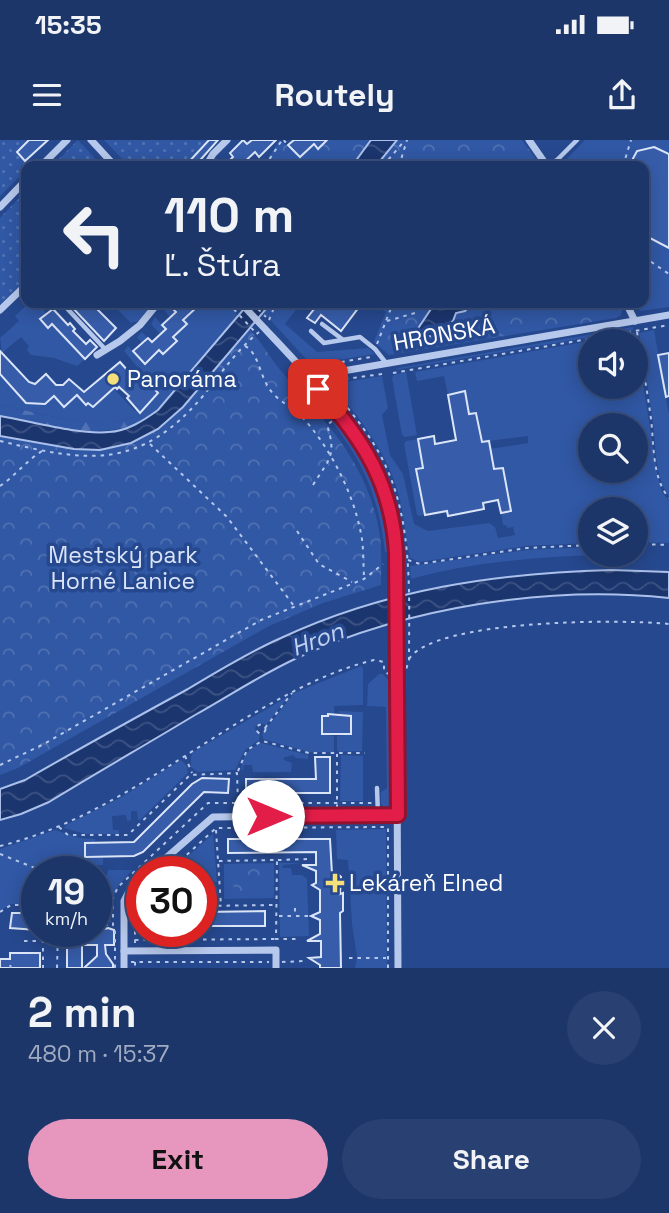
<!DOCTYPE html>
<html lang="en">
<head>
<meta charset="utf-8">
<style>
	:root { --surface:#1c366a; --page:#294172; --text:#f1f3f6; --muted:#a0abc1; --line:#3a507e; --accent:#e797bd }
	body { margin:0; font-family:"Space Grotesk",sans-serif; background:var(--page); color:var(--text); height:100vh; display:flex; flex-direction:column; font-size:26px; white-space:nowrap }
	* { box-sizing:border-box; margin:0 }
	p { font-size:23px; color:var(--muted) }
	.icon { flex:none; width:38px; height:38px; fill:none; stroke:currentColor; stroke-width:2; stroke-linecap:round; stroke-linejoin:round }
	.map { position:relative; height:828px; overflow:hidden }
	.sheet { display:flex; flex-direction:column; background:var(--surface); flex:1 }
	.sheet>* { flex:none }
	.hud { position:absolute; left:21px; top:21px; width:628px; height:147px; border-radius:14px; box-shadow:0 4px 18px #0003,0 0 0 2px var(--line); background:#1c366a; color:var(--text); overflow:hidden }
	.tools { position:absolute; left:578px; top:189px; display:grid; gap:14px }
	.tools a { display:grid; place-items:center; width:70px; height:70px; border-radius:50%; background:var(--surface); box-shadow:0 4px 18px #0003,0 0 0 2px var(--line); font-size:35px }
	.speed { position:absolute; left:21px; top:716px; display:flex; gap:14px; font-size:35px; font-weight:700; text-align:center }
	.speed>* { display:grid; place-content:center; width:91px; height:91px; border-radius:50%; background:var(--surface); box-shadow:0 4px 18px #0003,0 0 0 2px var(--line); line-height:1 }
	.speed small { font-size:18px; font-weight:400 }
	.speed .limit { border:10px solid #d22; background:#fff; color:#111 }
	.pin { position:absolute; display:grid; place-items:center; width:60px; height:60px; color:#fff; margin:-30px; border-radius:14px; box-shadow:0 4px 10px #0006 }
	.me { position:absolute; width:77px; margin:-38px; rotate:90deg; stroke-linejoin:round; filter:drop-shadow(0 0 5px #0008) }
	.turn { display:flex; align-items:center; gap:24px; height:147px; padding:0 28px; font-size:32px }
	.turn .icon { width:91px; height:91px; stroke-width:2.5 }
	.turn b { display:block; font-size:49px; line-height:60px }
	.round { display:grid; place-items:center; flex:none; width:74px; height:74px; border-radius:37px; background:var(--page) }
	.headline { display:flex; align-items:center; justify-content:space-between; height:119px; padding:0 28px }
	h1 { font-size:42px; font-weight:600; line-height:52px }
	.primary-button { display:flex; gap:14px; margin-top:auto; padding:14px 28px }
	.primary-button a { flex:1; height:80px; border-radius:42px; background:var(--accent); color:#111; font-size:28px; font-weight:600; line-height:80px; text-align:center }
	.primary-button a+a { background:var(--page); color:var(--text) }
	.status { display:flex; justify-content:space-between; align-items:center; height:49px; padding:0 35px; background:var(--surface); direction:ltr }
	.status svg { height:19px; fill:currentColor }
	header { display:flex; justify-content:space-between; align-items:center; height:91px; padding:0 28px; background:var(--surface); font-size:32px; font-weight:600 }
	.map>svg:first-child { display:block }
	.grass { fill:#3158a5; fill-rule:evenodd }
	.forest { fill:url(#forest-firs) }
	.park { fill:url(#park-crowns) }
	.garden { fill:url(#garden-dots) }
	.water { fill:url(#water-waves); stroke:#abc1eb; stroke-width:2 }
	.building { fill:#375daa; stroke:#dbe5f8; stroke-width:2 }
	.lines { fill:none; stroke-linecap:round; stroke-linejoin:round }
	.path { stroke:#b6c8eb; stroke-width:2; stroke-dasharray:3.5 5; stroke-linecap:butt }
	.service { stroke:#b6c8eb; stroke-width:4.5 }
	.minor { stroke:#b6c8eb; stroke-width:7 }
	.route-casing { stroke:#92132f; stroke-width:18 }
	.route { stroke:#e11d48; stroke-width:12 }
	.poi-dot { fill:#f4df7b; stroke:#26488e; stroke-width:2.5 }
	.labels { text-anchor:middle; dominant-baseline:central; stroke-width:7; stroke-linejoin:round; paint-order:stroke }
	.street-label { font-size:23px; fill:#fff; stroke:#26488e }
	.poi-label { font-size:23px; fill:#fff; stroke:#26488e; text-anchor:start }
	.park-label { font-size:23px; fill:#dbe5f8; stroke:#26488e }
	.water-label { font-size:24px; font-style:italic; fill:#c2d2f2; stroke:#26488e }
</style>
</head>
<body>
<div class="status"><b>15:35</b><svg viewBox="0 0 49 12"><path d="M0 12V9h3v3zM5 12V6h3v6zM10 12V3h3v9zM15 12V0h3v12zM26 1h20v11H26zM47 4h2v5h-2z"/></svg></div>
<header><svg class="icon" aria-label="menu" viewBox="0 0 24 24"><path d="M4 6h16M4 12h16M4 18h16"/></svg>Routely<svg class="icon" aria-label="share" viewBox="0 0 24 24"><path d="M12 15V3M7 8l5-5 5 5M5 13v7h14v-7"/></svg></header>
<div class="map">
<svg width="669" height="828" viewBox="0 0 669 828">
	<defs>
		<pattern id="forest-firs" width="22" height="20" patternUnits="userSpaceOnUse" patternTransform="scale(1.75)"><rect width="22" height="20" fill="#3158a5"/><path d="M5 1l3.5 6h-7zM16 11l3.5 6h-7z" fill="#5071b2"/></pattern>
		<pattern id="park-crowns" width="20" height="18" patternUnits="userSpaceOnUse" patternTransform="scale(1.75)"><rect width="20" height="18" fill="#3158a5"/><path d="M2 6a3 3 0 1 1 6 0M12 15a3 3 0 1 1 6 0" fill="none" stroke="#5071b2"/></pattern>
		<pattern id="garden-dots" width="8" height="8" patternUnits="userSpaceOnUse" patternTransform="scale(1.75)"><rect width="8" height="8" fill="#3158a5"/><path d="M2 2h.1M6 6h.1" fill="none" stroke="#5071b2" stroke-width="1.8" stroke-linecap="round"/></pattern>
		<pattern id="water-waves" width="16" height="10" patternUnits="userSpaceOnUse" patternTransform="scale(1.75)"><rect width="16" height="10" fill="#1b356e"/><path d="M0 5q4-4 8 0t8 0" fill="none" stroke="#3d5384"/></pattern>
	</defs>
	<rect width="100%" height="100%" fill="#26488e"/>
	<g class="grass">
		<polygon points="585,0 669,0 669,167 641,171 631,163 644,163 644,26 560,26"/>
		<polygon points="29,163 49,163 43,169 46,173 40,179 48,187 52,184 85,219 77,226 54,218 31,215 27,210 29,206 21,197 2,213 0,198 19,181 15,176"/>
		<polygon points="111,163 147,163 151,166 140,181 131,183"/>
		<path d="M163 163H167L172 167 177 163H226L238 176 158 270 144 280 138 275C98 293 42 273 0 265V234L26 263 45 264 53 255 64 267 77 255 85 265 88 263 93 267 113 248 135 271 137 270 140 272 145 268 153 246 124 211 128 206 133 211 142 203 137 197 142 192 152 202 160 194 151 184 155 177 162 185 170 177 161 166Z"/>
		<polygon points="271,163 301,163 285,184 317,212 368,208 375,214 313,224 307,220 263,172"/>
		<polygon points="633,187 633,190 395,230 398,228"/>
		<path d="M654 190 669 275V356C653 334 656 301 652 275 648 248 643 220 639 193Z"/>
		<path d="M635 193 658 338 662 352 669 361V403L635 402V369H590V403L527 406 420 422 410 418C405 395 404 371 397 349 386 312 362 282 338 252L336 247 338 243 382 236 388 268 382 275 390 315 403 334 414 384 428 391 489 383 495 387 498 398 515 395 513 387 507 388 506 385H503L501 373 510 371 503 328 494 329 490 309 528 303V296L482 302 477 273 469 274 465 252 448 255 444 236 417 241 415 232 590 201V247H635V201H590ZM590 285H635V331H590Z"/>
		<polygon points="406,232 417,295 405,297 402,295 392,238 394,235"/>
		<path d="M336 280C367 319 387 362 389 411L385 412C379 359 365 325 333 283Z"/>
		<polygon points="418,299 423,328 416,330 425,375 419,376 417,375 404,304 406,301"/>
		<path d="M590 407V415H599C536 417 472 422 411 439L410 426 527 410Z"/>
		<polygon points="361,526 363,528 363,565 334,566 334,574 328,574 322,594 334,596 334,612 309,612 263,599 262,594 294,553"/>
		<polygon points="379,534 383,534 390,542 391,664 385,668 381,664 381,652 387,648 386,567 367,566 368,544"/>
		<polygon points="289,556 266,585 261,583 256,585 255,589 260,594 259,600 245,610 235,630 198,632 191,627 191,617 193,612"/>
		<polygon points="339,571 363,572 362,611 339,612 337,610 337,596 350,594 345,574 339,574"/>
		<path d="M261 603 308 615V619L296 618 293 615 283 618 284 620 292 623 291 632H253L252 625H244L242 632C239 619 249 608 261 603Z"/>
		<polygon points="341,615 363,616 363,661 340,661"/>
		<polygon points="181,620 187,626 188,633 141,679 138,680 137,671 131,671 131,680 127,681 126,675 112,676 113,690 119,690 119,694 86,694 64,688 66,685 120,658"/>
		<polygon points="386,689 387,828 355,828 357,817 352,784 348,720 337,719 336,690"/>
		<polygon points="55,690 80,698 95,699 95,703 85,703 85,716 103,717 103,725 71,725 71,731 37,732 37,764 11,764 0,771 0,709"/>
		<polygon points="213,694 217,742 201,743 201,732 171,731"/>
		<polygon points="274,723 274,758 224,759 224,724"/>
		<polygon points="279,723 301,723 283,725 282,728 291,728 292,735 302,735 307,739 309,796 280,797"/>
		<path d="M108 730H133C115 746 110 758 111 782H96V735H107Z"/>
	</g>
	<path class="forest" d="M0 265C42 273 98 293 138 275L144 280C99 303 47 284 0 276Z"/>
	<g class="park">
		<polygon points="280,0 300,17 314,4 318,8 327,0 371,0 352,26 263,26"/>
		<polygon points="397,0 522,0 541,26 376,26"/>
		<polygon points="373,163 435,163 434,167 420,183 452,181 456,173 465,171 472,163 621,163 622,172 620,176 616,178 389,215 374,202 386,172"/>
		<path d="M249 189C262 202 270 218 282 232 328 284 369 325 380 396 382 412 381 429 381 445L323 463 269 486 18 628 0 635V296L74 309 100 310 183 267Z"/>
		<polygon points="263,728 263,752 234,753 233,729"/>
	</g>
	<g class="garden">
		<polygon points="0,0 29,0 17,12 30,26 26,26 26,30 0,56"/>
		<polygon points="78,0 102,26 52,26"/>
		<polygon points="104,0 209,0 187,23 188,26 129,26"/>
		<polygon points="26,51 26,140 0,165 0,78"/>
	</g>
	<g class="water">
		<polygon points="371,0 397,0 376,26 352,26"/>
		<path d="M249 163H271L183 267 158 289 131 303 100 310 74 309 0 296V276C31 281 78 295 109 292 127 291 143 281 158 270Z"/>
		<polygon points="435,163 472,163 465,171 456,173 453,181 435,197 423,195 417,190"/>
		<path d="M611 430 669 432V458C548 445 408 467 297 518 262 534 229 556 195 575 147 604 98 632 49 662L21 674 0 680V649L25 640C79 609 133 579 188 549 218 531 249 512 281 498 386 449 497 433 611 430Z"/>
	</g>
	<g class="building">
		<polygon points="29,0 48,0 25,21 17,12"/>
		<polygon points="209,0 218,0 195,26 185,26"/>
		<polygon points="243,0 247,4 252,0 276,0 259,17 255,12 240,26 224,26 233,17 230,13"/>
		<polygon points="294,0 327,0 318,9 314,4 300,17 288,5"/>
		<polygon points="654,7 669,14 669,108 644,95 644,26 629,26 637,11"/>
		<polygon points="68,163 91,163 116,188 104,201"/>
		<polygon points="177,163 193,163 197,167 183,180 187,184 173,197 177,201 163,214 159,210 145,224 133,211 148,198 152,202 166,189 162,185 176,172 172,168"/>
		<polygon points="319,163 325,163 333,168 337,163 362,163 341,191 321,175 315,183 307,178"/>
		<polygon points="53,169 68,185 70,183 75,189 73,191 86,204 90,200 97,207 85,219 52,184 48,188 40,179"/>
		<polygon points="0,211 29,242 35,244 46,234 56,245 63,245 69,239 84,252 120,222 137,241 143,235 158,253 140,273 127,258 129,256 119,247 117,249 115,247 93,267 88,263 86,265 77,255 64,267 54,256 45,264 26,263 0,234"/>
		<polygon points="669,213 669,256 666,257 658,215"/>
		<polygon points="465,251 469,274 476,273 482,302 489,301 494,329 503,328 511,371 501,373 498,360 483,363 484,369 448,376 447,371 425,375 416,329 423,328 418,299 434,296 435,304 456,300 448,255"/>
		<polygon points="328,574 351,576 351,594 322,594 322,576 328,576"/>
		<polygon points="315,617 330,617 330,653 246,653 246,639 316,639"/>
		<polygon points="202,638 229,639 228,653 204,652 143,712 134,716 85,717 85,703 134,702 192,644"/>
		<polygon points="228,699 330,699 332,734 338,734 341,737 340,754 343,753 343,771 340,773 341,828 320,828 320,825 309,818 321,817 321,801 307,801 320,794 320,780 311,776 320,772 320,750 312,745 316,743 316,731 302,725 316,725 316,712 228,713"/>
		<polygon points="265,771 265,786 201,786 201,772"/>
		<polygon points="12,773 37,773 37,790 10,788"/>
		<polygon points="108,788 114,790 114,805 105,805 106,814 113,824 113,828 84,828 97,816 97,805 82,805 82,828 67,828 67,791 96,791"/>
		<polygon points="10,813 40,813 40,828 0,828 0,819 10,819"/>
	</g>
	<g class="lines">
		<g class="path">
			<polyline points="284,0 285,2 287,0"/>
			<polyline points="265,26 282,0"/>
			<polyline points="383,26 405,0"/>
			<polyline points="399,26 407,0"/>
			<polyline points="623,26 631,0"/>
			<polyline points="644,117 669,134"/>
			<polyline points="228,163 256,193"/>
			<polyline points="252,163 266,177"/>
			<polyline points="269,180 276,163"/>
			<polyline points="387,181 415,173 425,163"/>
			<path d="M637 192C642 221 647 250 651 279 654 304 652 338 669 358"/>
			<polyline points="377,204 393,163"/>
			<path d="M245 206C259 213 260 238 271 251 280 263 295 268 304 279 330 308 352 351 360 389 364 404 363 422 364 437"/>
			<polyline points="308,223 317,226 371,217 371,218"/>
			<polyline points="393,233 669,185"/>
			<path d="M382 234 345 239 335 244 336 253C355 277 375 301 387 329 413 387 409 458 409 520L405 533"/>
			<path d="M0 301C87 322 139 331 203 256 221 233 237 210 259 192"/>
			<polyline points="150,304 227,377 294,466"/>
			<path d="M313 345C329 319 337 316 327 285L335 279"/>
			<path d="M0 346C15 336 26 321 42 311"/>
			<polyline points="297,391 319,424 352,442"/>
			<polyline points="635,404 669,405"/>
			<polyline points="408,420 420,424 527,408 590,405"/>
			<path d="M409 519C435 479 622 479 669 484"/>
			<circle cx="261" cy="589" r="4.5"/>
			<polyline points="265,588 292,553"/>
			<polyline points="185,616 192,633"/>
			<polyline points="0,625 42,605 261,480 364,439 383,424"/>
			<polyline points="238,631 247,610 262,601 309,613 365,613"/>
			<polyline points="337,668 337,614"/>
			<polyline points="59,687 68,695 128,695 190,635 237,633 238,663"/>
			<polyline points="216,690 221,766"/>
			<path d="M0 706C90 684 166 626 244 579 285 555 328 531 374 520L384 522V531L388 534"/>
			<polyline points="0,714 45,732"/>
			<polyline points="278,720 309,719"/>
			<polyline points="219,721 277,720 276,799 296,799"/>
			<polyline points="168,732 216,688 388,687"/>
			<polyline points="96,751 112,757"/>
			<polyline points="201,766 276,765"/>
			<polyline points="295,768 295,775"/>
			<polyline points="0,772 11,765 37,765"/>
			<polyline points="279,776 308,776"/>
			<polyline points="96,785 113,785"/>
			<polyline points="43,791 43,828"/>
			<polyline points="135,800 275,799"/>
			<polyline points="24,801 42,801"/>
			<polyline points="135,803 135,761 142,755"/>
			<polyline points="349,818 386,818"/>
			<polyline points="131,822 269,822"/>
			<polyline points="135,822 135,828"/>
			<polyline points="282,822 305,821"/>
			<polyline points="10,825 11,828"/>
			<polyline points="57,828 58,791"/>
			<polyline points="115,828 115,790 113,785 113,758 118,747 208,663 373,663"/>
			<polyline points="388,828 388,682"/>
		</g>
		<g class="service">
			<polyline points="547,25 557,20 577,0"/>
			<polyline points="62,163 105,209"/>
			<polyline points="322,184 342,199"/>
			<polyline points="311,191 324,203 360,197 375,209 386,223"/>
			<polyline points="377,648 378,675"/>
		</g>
		<g class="minor">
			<polyline points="91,0 115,26"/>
			<polyline points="529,0 547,26"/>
			<polyline points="41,26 67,0"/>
			<polyline points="206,26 213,14 227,0"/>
			<polyline points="0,67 26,40"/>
			<path d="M241 163C284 211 352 274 378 333 392 364 396 398 396 432L398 828"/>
			<polyline points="626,163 635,181"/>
			<polyline points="103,165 105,163"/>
			<polyline points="0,170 26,145"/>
			<polyline points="97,215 120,201 140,185 158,163"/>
			<polyline points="308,237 669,175"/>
			<polyline points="150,732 213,677 398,675"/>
			<polyline points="124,811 276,810 276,828"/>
			<polyline points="124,828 124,761 128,753 142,739"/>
		</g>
	</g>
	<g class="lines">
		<g class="route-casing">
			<path id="route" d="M268 676 398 675 396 413C392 344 363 299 318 249"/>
		</g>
		<use href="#route" class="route"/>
	</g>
	<g class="poi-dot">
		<circle cx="113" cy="239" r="7"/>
		<path d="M331.5 732.5h7v7h7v7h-7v7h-7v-7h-7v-7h7z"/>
	</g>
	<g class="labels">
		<g class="street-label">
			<text transform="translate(444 194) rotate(-10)">HRONSKÁ</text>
		</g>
		<g class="poi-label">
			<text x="127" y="239">Panoráma</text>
			<text x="349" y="743">Lekáreň Elned</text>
		</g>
		<g class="park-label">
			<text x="123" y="415">Mestský park<tspan x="123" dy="26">Horné Lanice</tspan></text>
		</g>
		<g class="water-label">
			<text transform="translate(317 499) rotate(-21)">Hron</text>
		</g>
	</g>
</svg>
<div class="tools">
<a><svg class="icon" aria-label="sound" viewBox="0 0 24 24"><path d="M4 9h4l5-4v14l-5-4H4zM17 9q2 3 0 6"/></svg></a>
<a><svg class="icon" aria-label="search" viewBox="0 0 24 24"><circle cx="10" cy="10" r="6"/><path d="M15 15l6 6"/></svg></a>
<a><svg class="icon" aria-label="layers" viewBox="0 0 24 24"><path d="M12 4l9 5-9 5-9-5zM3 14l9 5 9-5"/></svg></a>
</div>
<div class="speed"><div>19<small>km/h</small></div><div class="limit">30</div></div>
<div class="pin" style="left:318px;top:249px;background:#d93025"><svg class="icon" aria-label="arrive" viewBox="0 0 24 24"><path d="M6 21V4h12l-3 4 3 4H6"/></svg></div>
<svg class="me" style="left:268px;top:676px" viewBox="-20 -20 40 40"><circle r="19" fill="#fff"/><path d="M0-13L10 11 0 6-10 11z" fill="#e11d48"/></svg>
<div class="hud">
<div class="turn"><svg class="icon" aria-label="left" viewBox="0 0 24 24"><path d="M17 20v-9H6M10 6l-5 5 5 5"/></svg><div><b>110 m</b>Ľ. Štúra</div></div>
</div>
</div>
<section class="sheet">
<div class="headline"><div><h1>2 min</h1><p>480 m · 15:37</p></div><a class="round"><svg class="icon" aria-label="close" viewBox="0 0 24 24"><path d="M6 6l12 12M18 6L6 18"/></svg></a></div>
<div class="primary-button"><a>Exit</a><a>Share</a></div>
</section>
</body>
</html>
